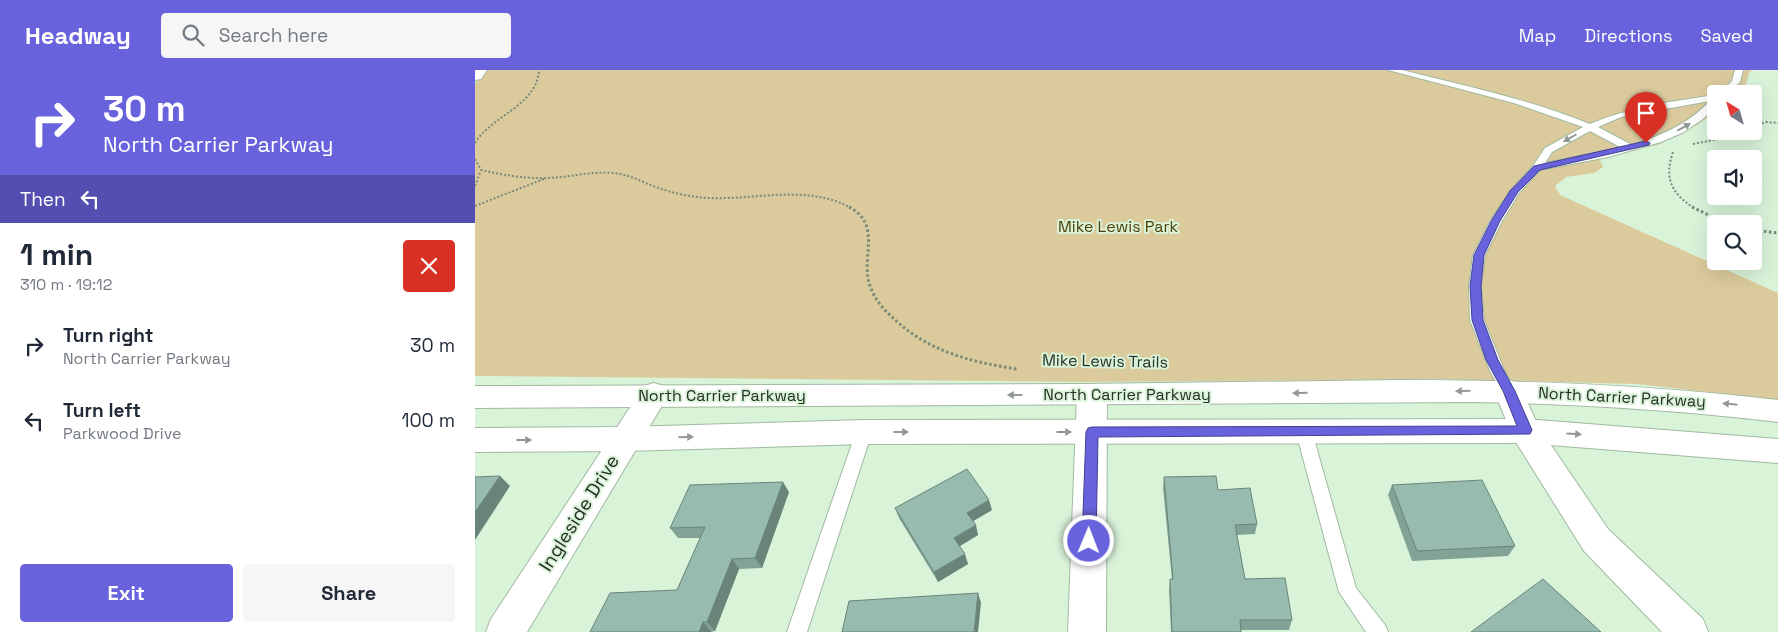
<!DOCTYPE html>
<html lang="en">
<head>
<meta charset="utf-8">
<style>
	:root { --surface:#fff; --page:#f6f6f7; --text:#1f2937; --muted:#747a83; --accent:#6862dc }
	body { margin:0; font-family:"Space Grotesk",sans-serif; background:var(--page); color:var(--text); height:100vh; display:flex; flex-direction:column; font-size:19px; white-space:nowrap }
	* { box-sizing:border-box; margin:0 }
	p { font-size:16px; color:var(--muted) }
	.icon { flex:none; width:28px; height:28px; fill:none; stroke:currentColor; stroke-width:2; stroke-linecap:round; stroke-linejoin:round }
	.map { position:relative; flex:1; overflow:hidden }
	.details { display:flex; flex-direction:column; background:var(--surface); width:475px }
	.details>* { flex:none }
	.banner { background:#6862dc; color:#fff; overflow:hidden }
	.needle { width:32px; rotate:323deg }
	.fabs { position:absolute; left:1232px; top:15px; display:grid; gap:10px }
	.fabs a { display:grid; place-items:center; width:55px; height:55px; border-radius:5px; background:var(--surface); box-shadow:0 5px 20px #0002; font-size:25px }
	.pin { position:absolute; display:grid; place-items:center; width:42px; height:42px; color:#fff; margin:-51px -21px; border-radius:50% 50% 50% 0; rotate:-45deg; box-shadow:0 0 5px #0007 }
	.pin .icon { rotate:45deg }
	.me { position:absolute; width:55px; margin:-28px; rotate:1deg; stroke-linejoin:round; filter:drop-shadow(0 0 4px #0008) }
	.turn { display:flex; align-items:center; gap:18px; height:105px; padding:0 20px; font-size:22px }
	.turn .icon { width:65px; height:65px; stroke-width:2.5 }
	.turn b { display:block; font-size:35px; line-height:42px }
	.then { display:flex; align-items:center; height:48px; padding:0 20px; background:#0003; gap:10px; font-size:19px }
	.round { display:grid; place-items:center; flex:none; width:52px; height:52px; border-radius:5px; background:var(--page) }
	.summary { display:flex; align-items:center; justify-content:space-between; height:85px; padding:0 20px }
	h1 { font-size:30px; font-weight:700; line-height:38px }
	.action { display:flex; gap:10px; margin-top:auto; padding:10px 20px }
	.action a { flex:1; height:58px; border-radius:5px; background:var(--accent); color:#fff; font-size:20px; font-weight:700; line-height:58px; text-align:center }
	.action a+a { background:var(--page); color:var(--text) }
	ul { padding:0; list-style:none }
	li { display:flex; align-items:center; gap:15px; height:75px; padding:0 20px }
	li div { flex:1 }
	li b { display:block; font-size:19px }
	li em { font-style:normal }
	header { display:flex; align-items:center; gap:30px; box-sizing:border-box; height:70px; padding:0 25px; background:var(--accent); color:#fff }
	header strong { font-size:24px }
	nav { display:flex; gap:28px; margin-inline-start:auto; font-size:18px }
	.search { width:350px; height:45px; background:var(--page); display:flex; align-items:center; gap:12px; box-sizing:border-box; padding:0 18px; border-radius:5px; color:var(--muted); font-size:19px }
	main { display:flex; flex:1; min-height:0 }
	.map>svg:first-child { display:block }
	.green { fill:#dbcb9c }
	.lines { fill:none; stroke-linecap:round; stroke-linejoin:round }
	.service-casing { stroke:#a0b9a0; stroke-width:2 }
	.minor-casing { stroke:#a0b9a0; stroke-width:2 }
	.secondary-casing { stroke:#a0b9a0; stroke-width:2 }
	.path-far1 { stroke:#798a79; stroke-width:2; stroke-dasharray:2 2; stroke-linecap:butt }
	.path { stroke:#798a79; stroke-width:3; stroke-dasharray:2.5 2.5; stroke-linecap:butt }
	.service { fill:#fff; fill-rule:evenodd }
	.minor { fill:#fff; fill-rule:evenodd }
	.secondary { fill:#fff; fill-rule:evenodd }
	.wall { fill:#82a296 }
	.shaded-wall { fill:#6a847a }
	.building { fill:#97bcaf; stroke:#6a847a }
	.oneway { fill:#929892 }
	.route { fill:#6862dc; stroke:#44408f }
	.labels { text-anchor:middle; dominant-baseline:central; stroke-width:4; stroke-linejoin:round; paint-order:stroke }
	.park-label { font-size:16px; fill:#4f3f06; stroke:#d9f3d9 }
	.street-label { font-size:16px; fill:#263026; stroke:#d9f3d9 }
	.near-street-label { font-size:19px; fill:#263026; stroke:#d9f3d9 }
</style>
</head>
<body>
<header>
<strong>Headway</strong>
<div class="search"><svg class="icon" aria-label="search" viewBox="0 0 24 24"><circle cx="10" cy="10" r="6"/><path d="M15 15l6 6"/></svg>Search here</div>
<nav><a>Map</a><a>Directions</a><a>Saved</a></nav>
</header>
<main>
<section class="details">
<div class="banner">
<div class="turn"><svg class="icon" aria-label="right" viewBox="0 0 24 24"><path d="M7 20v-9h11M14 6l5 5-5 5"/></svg><div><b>30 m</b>North Carrier Parkway</div></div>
<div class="then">Then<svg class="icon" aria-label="left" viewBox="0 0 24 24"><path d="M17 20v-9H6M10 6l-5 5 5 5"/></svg></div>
</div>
<div class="summary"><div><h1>1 min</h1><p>310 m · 19:12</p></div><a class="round" style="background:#d93025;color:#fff"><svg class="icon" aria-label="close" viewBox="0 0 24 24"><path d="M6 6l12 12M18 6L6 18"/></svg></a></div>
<ul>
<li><svg class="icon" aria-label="right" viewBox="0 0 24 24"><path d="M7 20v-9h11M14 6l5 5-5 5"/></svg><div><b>Turn right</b><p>North Carrier Parkway</p></div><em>30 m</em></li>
<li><svg class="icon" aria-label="left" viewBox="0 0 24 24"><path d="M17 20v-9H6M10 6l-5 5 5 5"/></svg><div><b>Turn left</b><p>Parkwood Drive</p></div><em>100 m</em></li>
</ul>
<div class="action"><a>Exit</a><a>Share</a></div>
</section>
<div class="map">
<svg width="1303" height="562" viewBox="0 0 1303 562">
	<rect width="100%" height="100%" fill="#d9f3d9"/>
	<polygon class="green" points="12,0 1277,0 1274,3 1271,14 1262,24 1241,24 1241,41 1222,55 1183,75 1123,85 1128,97 1119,103 1091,107 1080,116 1085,125 1303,223 1303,330 1162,314 962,309 612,312 0,306 0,13"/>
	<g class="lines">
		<g class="service-casing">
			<g id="service">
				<path d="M913 0H927C990 16 1054 29 1115 54 1155 37 1198 31 1241 25V36L1228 49 1209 62 1186 72 1133 87 1065 100 1044 123 1027 151 1010 185 1006 216 1009 250 1029 300 1041 321 1039 325 1034 326 1029 325 1015 301 995 250 994 216 998 185 1015 151 1035 121 1058 96 1070 78 1108 57 1039 33ZM1235 31C1213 54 1187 65 1157 75L1123 57 1146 47ZM1115 61 1147 78 1070 93 1077 82Z"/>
				<polygon points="1260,0 1268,0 1265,12 1253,24 1244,24 1257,11"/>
				<polygon points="389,356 394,358 397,362 332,562 312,562 381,362 384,358"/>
				<polygon points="829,356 834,358 837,362 881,518 910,555 913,562 891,562 864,522 821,362 824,358"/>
			</g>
		</g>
		<g class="minor-casing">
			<g id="minor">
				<polygon points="1034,310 1044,313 1063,356 1133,459 1228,549 1233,562 1187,562 1109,481 1039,369 1019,321 1024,313"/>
				<polygon points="179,313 189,316 194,324 52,562 11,562 16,549 169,316"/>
				<polygon points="617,314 627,317 632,325 631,562 593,562 602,325 607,317"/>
			</g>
		</g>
		<g class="secondary-casing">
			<g id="secondary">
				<polygon points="0,0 12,0 6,9 0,10"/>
				<path d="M923 310C1051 310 1176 315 1303 330V352C1202 340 1101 334 999 332L0 338V316L608 314Z"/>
				<polygon points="1050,349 1303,369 1303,393 1050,373 389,374 151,381 0,382 0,358 151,357 389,350"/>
			</g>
		</g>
		<g class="path-far1">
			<polyline points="1279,55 1292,52 1303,53"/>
			<path d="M0 73C17 45 62 36 64 0"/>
			<polyline points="1218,74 1254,67 1267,61"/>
			<path d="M1198 82C1189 108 1196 123 1219 138"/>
			<path d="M0 89 6 100C28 105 51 109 74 108 96 107 117 101 138 103 153 104 165 111 178 116 196 123 215 127 234 128 282 130 332 114 376 138"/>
			<polyline points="0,116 6,100"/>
			<polyline points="0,136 69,109"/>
		</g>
		<g class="path">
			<path d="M374 137C408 155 385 187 395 216 399 228 408 239 417 247 452 281 495 292 542 299"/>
			<polyline points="1217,137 1252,154"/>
			<polyline points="1279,160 1303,163"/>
		</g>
		<use href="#service" class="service"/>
		<use href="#minor" class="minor"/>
		<use href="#secondary" class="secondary"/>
	</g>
	<g class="wall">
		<polygon points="689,407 743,420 782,454 780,464 762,465 770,509 817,550 814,560 766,560 766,562 696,562 694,519 695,509 697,509 688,418"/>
		<polygon points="917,415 1040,476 1033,486 937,491 913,425"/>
		<polygon points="314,422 287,498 264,499 240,561 236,562 115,562 202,520 225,468 203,468 195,458"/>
		<polygon points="420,438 517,440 498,451 503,465 484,476 493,494 463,512 424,448"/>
	</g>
	<g class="shaded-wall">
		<polygon points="25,406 35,416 0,470 0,442"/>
		<polygon points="308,412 314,422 287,498 280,488"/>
		<polygon points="514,430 517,440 495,453 492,443"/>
		<polygon points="501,455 503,465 482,478 479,468"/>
		<polygon points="490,484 493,494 463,512 459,502"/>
		<polygon points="257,489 264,499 240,561 232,552"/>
		<polygon points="503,523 506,533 503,562 499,562"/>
		<polygon points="228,552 236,561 236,562 224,562"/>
	</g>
	<g class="building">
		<polygon points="492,399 514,430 492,443 501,455 479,468 490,484 459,502 420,438"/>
		<polygon points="25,406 0,442 0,407"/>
		<polygon points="741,406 743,420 775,418 782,454 760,455 770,509 810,508 817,550 765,550 766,562 697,562 695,509 698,509 689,407"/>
		<polygon points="1007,410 1040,476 942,481 917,415"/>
		<polygon points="308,412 280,488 257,489 232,552 228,552 224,562 115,562 135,523 202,520 230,457 195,458 215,415"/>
		<polygon points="1068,509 1126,562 996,562"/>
		<polygon points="503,523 499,562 367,562 374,531"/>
	</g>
	<defs><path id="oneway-solid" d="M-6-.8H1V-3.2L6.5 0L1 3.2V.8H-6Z" transform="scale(1.25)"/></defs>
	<g class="oneway">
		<use href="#oneway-solid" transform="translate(1209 57) rotate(-29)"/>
		<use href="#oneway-solid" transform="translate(1095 68) rotate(150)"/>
		<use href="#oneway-solid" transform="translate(988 321) rotate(179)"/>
		<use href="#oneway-solid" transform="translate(825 323) rotate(179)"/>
		<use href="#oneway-solid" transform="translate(540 325) rotate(-180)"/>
		<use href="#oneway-solid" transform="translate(1255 334) rotate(-174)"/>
		<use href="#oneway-solid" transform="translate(426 362)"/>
		<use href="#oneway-solid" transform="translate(589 362)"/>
		<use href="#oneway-solid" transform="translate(1099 364) rotate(4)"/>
		<use href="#oneway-solid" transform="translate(211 367) rotate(-2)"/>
		<use href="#oneway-solid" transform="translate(49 370)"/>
	</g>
	<polygon class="route" points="1171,71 1175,73 1174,75 1065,100 1043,122 1025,151 1009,185 1006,216 1008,250 1023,290 1040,321 1057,360 1055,364 623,367 621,471 619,475 614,477 609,475 607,471 611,362 613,358 617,357 1042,356 1028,321 1011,290 997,250 995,216 999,185 1016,151 1035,121 1059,96"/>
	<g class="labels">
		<g class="park-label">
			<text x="643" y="156">Mike Lewis Park</text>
		</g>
		<g class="street-label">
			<text transform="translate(630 291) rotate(1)">Mike Lewis Trails</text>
			<text x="652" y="324">North Carrier Parkway</text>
			<text x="247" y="325">North Carrier Parkway</text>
			<text transform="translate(1147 327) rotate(3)">North Carrier Parkway</text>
		</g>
		<g class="near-street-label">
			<text transform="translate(104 443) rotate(-58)">Ingleside Drive</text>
		</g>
	</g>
</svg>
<div class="fabs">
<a><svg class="needle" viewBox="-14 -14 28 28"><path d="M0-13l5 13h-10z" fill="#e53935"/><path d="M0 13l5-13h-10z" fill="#747a83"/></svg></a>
<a><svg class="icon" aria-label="sound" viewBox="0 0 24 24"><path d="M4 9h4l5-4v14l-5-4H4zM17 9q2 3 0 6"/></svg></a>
<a><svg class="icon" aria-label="search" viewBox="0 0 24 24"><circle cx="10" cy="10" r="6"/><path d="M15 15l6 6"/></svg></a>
</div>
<div class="pin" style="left:1171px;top:73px;background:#d93025"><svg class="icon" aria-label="arrive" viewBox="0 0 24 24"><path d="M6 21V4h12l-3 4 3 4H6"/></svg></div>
<svg class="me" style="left:614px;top:471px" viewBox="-20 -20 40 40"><circle r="17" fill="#6862dc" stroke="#fff" stroke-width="3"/><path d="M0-11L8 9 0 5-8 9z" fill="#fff"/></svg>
</div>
</main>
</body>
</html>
